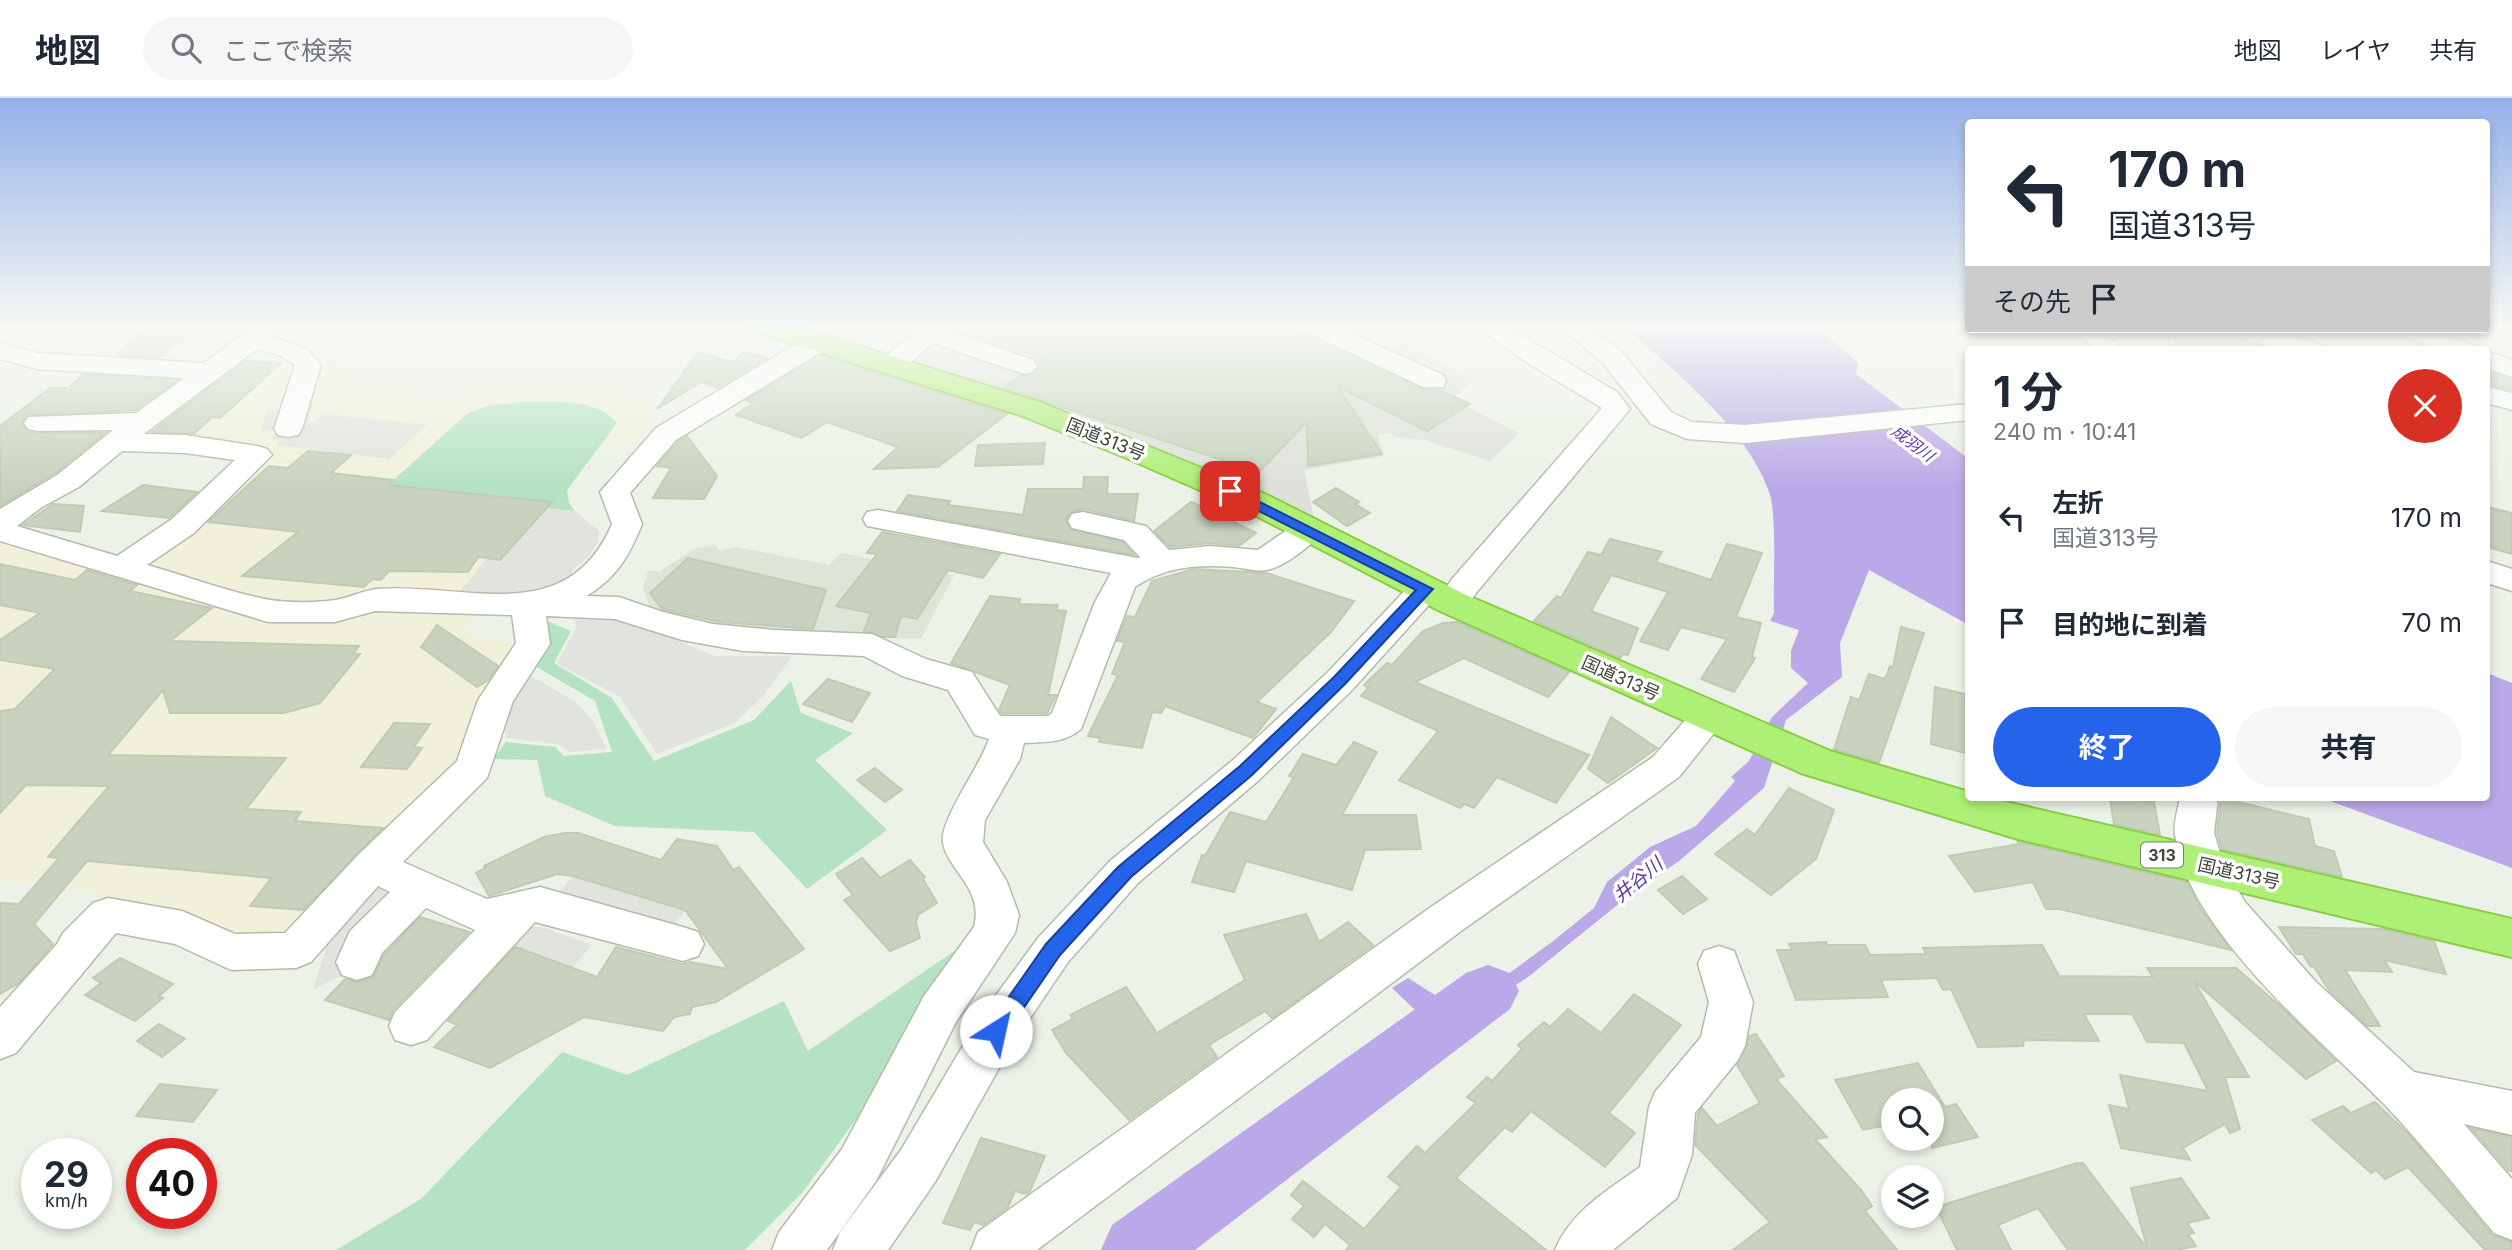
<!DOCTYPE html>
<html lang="ja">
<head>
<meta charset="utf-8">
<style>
	:root { --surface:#fff; --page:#f6f6f7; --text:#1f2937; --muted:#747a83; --line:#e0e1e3; --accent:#2563eb }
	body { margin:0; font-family:Inter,"Noto Sans JP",sans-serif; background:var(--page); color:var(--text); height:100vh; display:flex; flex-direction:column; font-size:26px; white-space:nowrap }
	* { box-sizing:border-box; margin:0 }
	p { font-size:23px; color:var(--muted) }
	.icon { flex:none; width:38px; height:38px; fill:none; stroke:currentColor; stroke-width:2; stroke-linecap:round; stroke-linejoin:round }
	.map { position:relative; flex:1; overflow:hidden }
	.side { position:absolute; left:1965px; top:248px; width:525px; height:455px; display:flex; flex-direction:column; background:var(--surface); border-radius:7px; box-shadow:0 4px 10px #0003 }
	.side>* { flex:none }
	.banner { position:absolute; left:1965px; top:21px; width:525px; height:214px; border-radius:7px; box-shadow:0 4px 10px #0003; background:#fff; color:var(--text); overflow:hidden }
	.buttons { position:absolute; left:1881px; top:990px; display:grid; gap:14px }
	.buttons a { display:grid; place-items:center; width:63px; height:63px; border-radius:50%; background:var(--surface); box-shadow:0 4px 10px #0003; font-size:35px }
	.speed { position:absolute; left:21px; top:1040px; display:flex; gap:14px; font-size:35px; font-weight:700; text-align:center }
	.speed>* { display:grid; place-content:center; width:91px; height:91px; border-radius:50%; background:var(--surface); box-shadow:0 4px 10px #0003; line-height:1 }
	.speed small { font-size:18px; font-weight:400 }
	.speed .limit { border:10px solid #d22; background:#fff; color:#111 }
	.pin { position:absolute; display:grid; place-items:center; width:60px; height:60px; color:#fff; margin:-30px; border-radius:14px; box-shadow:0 4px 10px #0006 }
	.me { position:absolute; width:77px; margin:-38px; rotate:35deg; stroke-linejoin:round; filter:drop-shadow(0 0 5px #0008) }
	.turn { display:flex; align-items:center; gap:24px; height:147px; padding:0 28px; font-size:32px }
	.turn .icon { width:91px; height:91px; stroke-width:2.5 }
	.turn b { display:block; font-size:49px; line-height:60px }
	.then { display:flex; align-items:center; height:66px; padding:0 28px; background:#0003; gap:14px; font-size:26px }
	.round { display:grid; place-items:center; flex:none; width:74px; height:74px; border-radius:37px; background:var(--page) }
	.headline { display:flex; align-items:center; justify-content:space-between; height:119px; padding:0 28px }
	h1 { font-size:42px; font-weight:700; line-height:52px }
	.cta { display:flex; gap:14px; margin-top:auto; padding:14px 28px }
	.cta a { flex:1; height:80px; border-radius:42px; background:var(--accent); color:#fff; font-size:28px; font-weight:700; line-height:80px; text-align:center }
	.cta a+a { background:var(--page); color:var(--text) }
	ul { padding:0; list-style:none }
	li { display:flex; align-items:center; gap:21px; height:105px; padding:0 28px }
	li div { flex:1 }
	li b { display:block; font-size:26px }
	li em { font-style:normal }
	header { display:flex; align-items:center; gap:42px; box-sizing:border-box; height:98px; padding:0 35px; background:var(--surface); border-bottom:2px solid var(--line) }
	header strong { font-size:33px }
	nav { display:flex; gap:38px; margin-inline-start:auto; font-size:24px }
	.search { width:490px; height:63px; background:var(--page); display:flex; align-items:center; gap:18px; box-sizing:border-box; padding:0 24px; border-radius:38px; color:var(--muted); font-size:26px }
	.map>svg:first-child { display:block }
	.residential { fill:#dde5d6 }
	.industrial { fill:#dde1d9 }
	.medical { fill:#f1f1db }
	.green { fill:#b4e2c2 }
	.parking { fill:#e1e3de }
	.water { fill:#baa9e8 }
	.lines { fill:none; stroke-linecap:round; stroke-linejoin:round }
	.river { fill:#baa9e8; fill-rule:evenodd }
	.building { fill:#c8d2be; stroke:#bfccb2; stroke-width:2 }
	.minor-casing { stroke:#b3bcab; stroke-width:3 }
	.highway-casing { stroke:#8acd46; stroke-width:4 }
	.minor { fill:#fff; fill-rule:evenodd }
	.highway { fill:#aeef75; fill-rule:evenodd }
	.route { fill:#2563eb; stroke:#184099; stroke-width:2 }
	.labels { text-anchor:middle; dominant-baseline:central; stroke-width:7; stroke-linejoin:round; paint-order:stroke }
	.far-water-label { font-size:16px; font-style:italic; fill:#593ba4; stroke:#fff }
	.shield { fill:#fff; stroke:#787c73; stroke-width:2 }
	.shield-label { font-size:16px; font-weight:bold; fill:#3e4437 }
	.street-label { font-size:18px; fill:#3e4437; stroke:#fff }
	.water-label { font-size:19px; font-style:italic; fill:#593ba4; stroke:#fff }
</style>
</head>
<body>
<header>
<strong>地図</strong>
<div class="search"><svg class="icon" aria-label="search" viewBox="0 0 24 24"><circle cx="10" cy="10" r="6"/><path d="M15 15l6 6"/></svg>ここで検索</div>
<nav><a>地図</a><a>レイヤ</a><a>共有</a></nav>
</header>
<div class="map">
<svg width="2512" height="1152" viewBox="0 0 2512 1152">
	<rect width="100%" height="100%" fill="#ecf2e7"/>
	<polygon class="residential" points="715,447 720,453 737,449 829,467 841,455 954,477 921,541 748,535 651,513 643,489 648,473 660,473 696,450"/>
	<polygon class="industrial" points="945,227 1378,227 1384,234 1473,282 1453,301 1519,335 1490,363 1424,342 1394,339 1391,335 1378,337 1384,358 1304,372 1314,421 1150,349 996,289 917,264 916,253"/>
	<g class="medical">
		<polygon points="272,241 325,248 338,255 335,271 347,280 427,299 463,299 488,290 533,286 583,286 610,290 646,306 653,323 634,343 617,348 599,347 567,392 569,406 599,433 598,444 589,459 575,469 568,482 526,495 371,496 340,504 272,505 128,461 251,355 188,345 293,264 249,250"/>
		<polygon points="0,438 239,516 270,522 359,518 372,507 479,510 463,533 524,551 465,665 275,848 99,799 94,793 0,783"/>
	</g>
	<g class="green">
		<path d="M523 304C555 305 595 299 617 325L567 392 569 405 575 413 546 410 551 404 388 387 468 315 491 307Z"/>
		<polygon points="547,523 571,533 554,565 612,600 654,663 754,622 791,583 801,615 853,635 815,662 887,732 807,791 754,734 615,728 545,698 537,662 493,661 506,644 555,649 564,658 612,654 595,603 535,568"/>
		<polygon points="969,843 904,956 802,1095 745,1152 336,1152 421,1101 562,954 627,977 784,903 808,953"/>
	</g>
	<g class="parking">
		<polygon points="1335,227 1378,227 1384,234 1473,282 1463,292"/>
		<polygon points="918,250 1010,278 996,289 917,264 914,259"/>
		<polygon points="312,306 309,325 314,325 324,316 427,327 389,361 277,347 282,342 271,341 278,331 262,333 266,313"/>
		<polygon points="546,410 575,413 599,433 598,444 589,459 575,469 568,482 526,495 459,495 487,460 500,461"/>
		<polygon points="569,513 616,515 714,558 792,558 763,598 735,625 657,656 620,599 557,565 577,528"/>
		<polygon points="523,573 576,604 593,623 607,651 569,654 558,646 507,640 503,628"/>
		<polygon points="573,778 686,812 672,829 559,794"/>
		<polygon points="383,785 407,792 351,848 342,877 313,892 327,847"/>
		<polygon points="516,829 542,829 592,847 572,870 503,845"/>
	</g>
	<g class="water">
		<path d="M1618 227H1815L1858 265 1856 276 1969 361V527L1869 472 1840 545 1842 579 1786 622 1764 690 1679 763 1621 804 1528 879 1459 924 1463 941 1455 950 1392 890 1408 880 1435 897 1447 911 1453 903 1508 876 1552 844 1594 810 1607 784 1650 749 1696 728 1735 683 1731 679 1749 663 1772 619 1808 585 1791 570V553L1799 532 1770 523 1774 515C1773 486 1777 422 1770 397 1752 337 1679 276 1632 236L1627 227Z"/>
		<polygon points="2487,575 2512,585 2512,770 2322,700 2487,700"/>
	</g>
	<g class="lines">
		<polygon class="river" points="1488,867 1510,875 1519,893 1510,911 1195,1152 1101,1152 1112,1127 1466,875"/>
	</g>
	<g class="building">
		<polygon points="146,227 196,227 158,260 117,257"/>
		<polygon points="954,227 1296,227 1302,234 1422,291 1439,292 1470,306 1427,333 1338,289 1382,356 1308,368 1307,324 1259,374 1004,290 1020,278 1035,275 1039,269 1038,264 1042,260 951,232"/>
		<polygon points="2177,231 2223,231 2229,239 2273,252 2174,252"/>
		<polygon points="745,254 767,260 717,290 701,284 657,311 698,255 732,264"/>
		<polygon points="820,257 1007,316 938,369 874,371 898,349 827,324 802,340 736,317 753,305 746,302"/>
		<polygon points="245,263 281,265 220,320 212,319 194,336 152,334"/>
		<polygon points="2487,273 2512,281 2512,292 2487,287"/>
		<polygon points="84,276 177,282 135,312 26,318 22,326 27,334 105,335 55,375 0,408 0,328 50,290 68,290"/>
		<polygon points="687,338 717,378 704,401 653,400 671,370 657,368 678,344"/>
		<polygon points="1045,345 1043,366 975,368 978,347"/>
		<polygon points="308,353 351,357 331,375 393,382 388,387 552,404 500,462 478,459 468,474 389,473 381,482 372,481 364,489 242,478 298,434 208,424 269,368 288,370"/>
		<polygon points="1084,379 1108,379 1107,396 1138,396 1134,423 1083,411 1070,415 1066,422 1070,431 1123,444 1134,457 897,413 908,397 950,403 948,407 1023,417 1028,391 1083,391"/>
		<polygon points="143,387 197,394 169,420 102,413"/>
		<polygon points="1336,390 1359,404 1355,406 1370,415 1347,428 1313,404"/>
		<polygon points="1191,404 1214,414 1256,435 1239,448 1210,445 1170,449 1154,433"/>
		<polygon points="53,406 84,408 80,434 23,427"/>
		<polygon points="2487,409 2512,415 2512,456 2487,449"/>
		<polygon points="882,434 1000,456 983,480 948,472 917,521 901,518 895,539 884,539 864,533 871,515 836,508 877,456 867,455"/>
		<polygon points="1610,441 1662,454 1656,464 1711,482 1727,446 1762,455 1736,519 1761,525 1752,559 1755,560 1734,594 1701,581 1727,541 1681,529 1668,552 1640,543 1668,494 1611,477 1591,513 1638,530 1628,557 1623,556 1620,560 1534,523 1557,498 1561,500 1588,454 1601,457"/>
		<polygon points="688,460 826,492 813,531 721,524 662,511 650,495"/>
		<polygon points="0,466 75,482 87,472 137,487 130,493 212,510 170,543 359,548 353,556 360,556 320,605 284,615 170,615 163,592 108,657 286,660 246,711 301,714 295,723 383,730 303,812 250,808 271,780 87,763 34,826 53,846 19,885 0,896 0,805 19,806 59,760 48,759 109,688 26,687 0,715 0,613 15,611 55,571 0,562 0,542 40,515 0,507"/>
		<polygon points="1194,471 1266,475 1354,503 1331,534 1257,604 1276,611 1253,640 1165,608 1161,615 1152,614 1142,650 1099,644 1100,640 1088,638 1118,577 1112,576 1125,544 1117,543 1127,518 1135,519 1152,483"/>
		<polygon points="990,498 1020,501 1019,506 1058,507 1056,512 1066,513 1048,597 1056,597 1047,615 1001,615 999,612 1010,587 951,565"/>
		<polygon points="1458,524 1569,574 1548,599 1464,560 1415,584 1589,657 1556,705 1497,679 1474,710 1464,706 1460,710 1399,682 1438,633 1361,598 1368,590 1364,587 1387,565 1392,567 1423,533 1443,525"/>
		<polygon points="437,527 498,568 488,582 477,589 421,549"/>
		<polygon points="1901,529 1924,535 1879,665 1834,651 1851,599 1859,602 1869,576 1885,581 1890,568 1893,569"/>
		<polygon points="828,581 870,595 852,624 803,606"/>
		<polygon points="1935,589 1969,597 1969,656 1931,646"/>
		<polygon points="1611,619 1657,650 1608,685 1588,671"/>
		<polygon points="394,625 430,626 414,649 422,650 407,671 361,669"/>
		<polygon points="1354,644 1377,654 1342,717 1416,717 1421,751 1365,752 1352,792 1246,763 1234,794 1192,784 1202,757 1205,758 1230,714 1266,724 1294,679 1289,678 1303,656 1336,667"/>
		<polygon points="875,670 902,692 885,704 857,682"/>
		<polygon points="1789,690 1834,712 1816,761 1771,797 1715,756 1747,731 1755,737"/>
		<polygon points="2110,700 2154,704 2160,737 2114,726"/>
		<polygon points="2221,700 2309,721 2315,748 2334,753 2342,779 2222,751 2217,735"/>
		<polygon points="565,735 578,735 661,762 677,741 717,748 733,772 739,769 804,851 716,904 692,909 690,916 674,919 663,933 584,919 490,970 434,949 457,927 448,923 515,849 597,879 616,849 682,866 690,864 728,871 685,812 573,778 557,776 489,798 476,775 485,770 484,768 544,739"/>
		<polygon points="2018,744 2187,784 2201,811 2231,852 2060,811 2046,811 2033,784 1975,794 1949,758 2019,746"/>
		<polygon points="862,760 880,780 910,762 925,779 923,781 937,805 918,817 916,825 920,840 890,853 844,802 853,797 836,776"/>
		<polygon points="1682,778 1707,801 1683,816 1658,792"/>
		<polygon points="1306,816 1319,844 1348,824 1373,847 1272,920 1265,913 1209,947 1217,959 1129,1022 1066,955 1052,932 1073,921 1070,917 1126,889 1157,935 1245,882 1224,837"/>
		<polygon points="420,819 469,834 393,912 389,922 325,902 345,881 358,884 373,879 384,857"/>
		<polygon points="2279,829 2383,831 2434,843 2446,876 2384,862 2392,874 2345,872 2380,928 2367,928 2329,892 2314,869 2310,868 2303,856 2296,856"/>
		<polygon points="1826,844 1827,847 1865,847 1870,857 1926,856 1923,850 2042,847 2059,878 2153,879 2147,870 2236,870 2279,907 2336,963 2306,981 2194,883 2249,979 2225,979 2240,1031 2230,1035 2225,1026 2183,1050 2190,1062 2121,1050 2109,1007 2129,1011 2120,977 2208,993 2184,945 2147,944 2132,916 2084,916 2099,943 2024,942 2023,948 1978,949 1951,891 1943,892 1937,880 1881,882 1888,899 1796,902 1777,852 1792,852 1789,846"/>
		<polygon points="120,860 173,886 159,898 163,900 135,923 85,897 101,885 93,880"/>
		<polygon points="1634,896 1681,927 1609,1015 1635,1035 1605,1069 1531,1013 1512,1034 1505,1029 1456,1080 1546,1152 1346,1152 1350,1147 1325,1126 1314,1139 1292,1121 1304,1108 1291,1097 1303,1083 1364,1131 1401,1089 1388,1079 1417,1048 1425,1055 1476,1005 1467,999 1487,979 1492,983 1522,951 1518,947 1544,924 1550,929 1568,911 1601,935"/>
		<polygon points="159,926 185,941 162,959 137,943"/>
		<polygon points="1756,936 1784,978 1776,981 1827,1039 1815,1041 1862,1093 1872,1108 1865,1113 1897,1152 1733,1152 1770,1124 1695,1047 1698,1016 1702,1010 1717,1028 1760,1005 1737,967 1749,938"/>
		<polygon points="1918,965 1945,1009 1956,1006 1978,1039 1932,1050 1932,1003 1894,1003 1894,1026 1863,1032 1835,982"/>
		<polygon points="160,986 217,992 193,1024 136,1018"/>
		<polygon points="2375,1004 2411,1039 2492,1137 2512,1144 2512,1152 2485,1152 2408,1069 2385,1081 2376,1072 2371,1075 2312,1022 2343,1008 2351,1015"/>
		<polygon points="2471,1030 2512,1039 2512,1073 2509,1073"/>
		<polygon points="981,1040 1045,1058 1030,1093 1026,1096 1015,1093 1008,1109 983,1127 974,1124 970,1132 943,1125"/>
		<polygon points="2077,1065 2083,1065 2147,1150 2131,1090 2181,1080 2209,1120 2187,1125 2194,1135 2188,1136 2196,1148 2176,1152 2068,1152 2038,1110 1998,1127 2011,1152 1957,1152 1936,1109"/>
	</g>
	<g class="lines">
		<g class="minor-casing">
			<g id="minor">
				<path d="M256 227H285L272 239 307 251 321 267 302 331 298 337 288 339 278 337 274 331 295 267 281 258 257 251 144 336 185 337 257 348 267 351 272 357 194 435 147 467C187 478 225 493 265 501 285 505 315 505 335 502 349 500 362 493 376 491 465 484 567 532 612 426L600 394 656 330 808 239H826L830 245 826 251 676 342 630 395 642 426C630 457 615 482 586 498L619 499 663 514 713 526 774 532 872 536 926 561 972 574 1000 618H1048L1052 615 1095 504 1111 475 878 430 867 428 863 421 867 414 878 412 1138 460 1140 459 1124 442 1072 430 1068 423 1072 416 1083 414 1146 428 1169 452 1210 448 1258 452 1297 425 1308 423 1319 425 1324 432C1314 446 1283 470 1266 472 1256 474 1244 470 1233 469 1198 466 1164 469 1135 489L1081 631C1064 645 1046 644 1024 645L1020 661 985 722 983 744 1007 784 1019 817 1015 835 956 924 876 1083 827 1152H772L779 1134 842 1051 924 898 974 829C984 790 948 773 943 745 939 722 980 669 989 641L975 637 948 592 902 578 864 558 743 553 682 542 615 521 546 518 550 546 513 603 487 680 403 764 487 801 540 789 683 829 698 834 704 846 698 858 683 863 535 824 427 942 411 947 395 942 389 928 395 914 475 832 426 810 382 855 372 877 357 882 342 877 336 864 350 833 390 794 378 788 311 864 296 870 231 872 175 846 116 835 16 955 0 961V909L57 846 63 835 93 805 108 800 182 813 235 836 285 835 358 757 457 663 478 602 516 545 512 517 375 513 335 524H268L0 443V411L57 377 113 332 38 333 28 331 24 325 28 319 136 315 184 280 37 271 0 261V245L38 255 204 265ZM122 353 185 355 235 362 172 421 117 458 17 428 42 409 79 389Z"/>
				<polygon points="923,227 951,227 947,233 1033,262 1037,268 1033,274 1024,276 933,245 902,272 884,272 880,266 884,260"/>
				<polygon points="1299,227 1333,227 1443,277 1446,283 1443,289 1423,289 1303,232"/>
				<polygon points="1474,227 1504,227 1617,294 1630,311 1476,495 1465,513 1453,516 1441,513 1436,505 1452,481 1602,310 1526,264"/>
				<polygon points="1558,227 1587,227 1620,252 1671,314 1692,324 1745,327 1969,306 1969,322 1745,345 1687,341 1651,326 1602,264"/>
				<polygon points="2073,231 2101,231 2123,252 2095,252"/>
				<polygon points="2226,231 2267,231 2319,246 2323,252 2282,252 2230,236"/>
				<polygon points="2393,231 2430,231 2471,246 2475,252 2438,252 2397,236"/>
				<polygon points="2487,253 2512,262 2512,279 2487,270"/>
				<polygon points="2487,289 2512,295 2512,312 2487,305"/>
				<polygon points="2487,463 2512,471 2512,493 2487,485"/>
				<polygon points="1425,481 1437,484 1441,491 1437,498 1352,592 1259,682 1138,785 1068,864 1012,947 935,1084 888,1152 833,1152 840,1134 901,1052 980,919 1038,840 1110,763 1233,662 1328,574 1413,484"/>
				<polygon points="1709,606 1722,610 1727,619 1679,679 1461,833 1037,1152 971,1152 978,1134 1431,809 1653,659 1696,610"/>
				<path d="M2180 700H2218L2214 735 2225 771 2245 804 2316 884 2414 974 2512 993V1037L2464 1026 2512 1081V1142L2494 1135C2458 1092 2423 1047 2384 1006 2319 940 2187 832 2175 737 2173 726 2178 711 2180 700Z"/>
				<path d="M1719 848 1734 853 1753 904 1745 948 1738 962 1695 1015 1692 1057 1677 1100 1613 1152H1555C1571 1113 1607 1093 1640 1069L1649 1009 1655 994 1701 939 1709 904 1698 866 1704 853Z"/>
			</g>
		</g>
		<g class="highway-casing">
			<polygon id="highway" points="747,227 791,227 1042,305 1265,396 1466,497 1830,653 1969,694 1969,700 1989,700 2512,821 2512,859 2018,741 1801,675 1440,513 1241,410 1124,359 1020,317 751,233"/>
		</g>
		<use href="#minor" class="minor"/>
		<use href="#highway" class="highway"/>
	</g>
	<linearGradient id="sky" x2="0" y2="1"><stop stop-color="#95b0e8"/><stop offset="0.59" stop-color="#f6f9f4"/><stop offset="1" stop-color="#f6f9f4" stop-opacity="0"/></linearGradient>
	<rect width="2512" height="388" fill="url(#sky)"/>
	<polygon class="route" points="1230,389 1433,491 1345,586 1252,677 1131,779 1060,857 1003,940 996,942 989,940 986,933 989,927 1046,846 1118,769 1240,668 1334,579 1416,492 1225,396 1225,390"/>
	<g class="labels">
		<g class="far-water-label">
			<text transform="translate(1913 345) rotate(37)">成羽川</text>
		</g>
		<rect class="shield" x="2141" y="744.5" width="42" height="25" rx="5"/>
		<g class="shield-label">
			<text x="2162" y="757">313</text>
		</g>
		<g class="street-label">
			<text transform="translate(1106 341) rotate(22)">国道313号</text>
			<text transform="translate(1621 580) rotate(24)">国道313号</text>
			<text transform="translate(2239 775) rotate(13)">国道313号</text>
		</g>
		<g class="water-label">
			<text transform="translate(1638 782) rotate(-40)">井谷川</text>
		</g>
	</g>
</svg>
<div class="buttons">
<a><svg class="icon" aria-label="search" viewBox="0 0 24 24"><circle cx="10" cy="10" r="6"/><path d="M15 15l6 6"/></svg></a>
<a><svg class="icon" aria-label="layers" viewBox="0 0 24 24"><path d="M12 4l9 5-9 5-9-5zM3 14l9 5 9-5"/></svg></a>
</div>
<div class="speed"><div>29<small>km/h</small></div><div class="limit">40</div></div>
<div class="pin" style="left:1230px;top:393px;background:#d93025"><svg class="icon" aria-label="arrive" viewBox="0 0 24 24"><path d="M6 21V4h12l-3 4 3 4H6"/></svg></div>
<svg class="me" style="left:996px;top:933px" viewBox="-20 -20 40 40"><circle r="19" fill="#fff"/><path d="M0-13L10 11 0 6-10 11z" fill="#2563eb"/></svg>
<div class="banner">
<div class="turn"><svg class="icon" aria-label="left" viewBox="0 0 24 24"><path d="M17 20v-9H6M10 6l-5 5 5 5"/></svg><div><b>170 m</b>国道313号</div></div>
<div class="then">その先<svg class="icon" aria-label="arrive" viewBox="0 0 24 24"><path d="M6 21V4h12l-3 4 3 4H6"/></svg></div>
</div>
<section class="side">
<div class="headline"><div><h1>1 分</h1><p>240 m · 10:41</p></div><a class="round" style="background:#d93025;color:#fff"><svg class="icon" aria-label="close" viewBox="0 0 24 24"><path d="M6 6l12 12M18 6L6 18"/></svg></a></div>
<ul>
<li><svg class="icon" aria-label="left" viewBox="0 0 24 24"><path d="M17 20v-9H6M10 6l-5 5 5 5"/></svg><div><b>左折</b><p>国道313号</p></div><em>170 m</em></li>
<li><svg class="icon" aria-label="arrive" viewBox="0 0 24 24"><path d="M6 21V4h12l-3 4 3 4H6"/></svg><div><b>目的地に到着</b></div><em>70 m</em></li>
</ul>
<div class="cta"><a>終了</a><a>共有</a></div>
</section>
</div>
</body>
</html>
